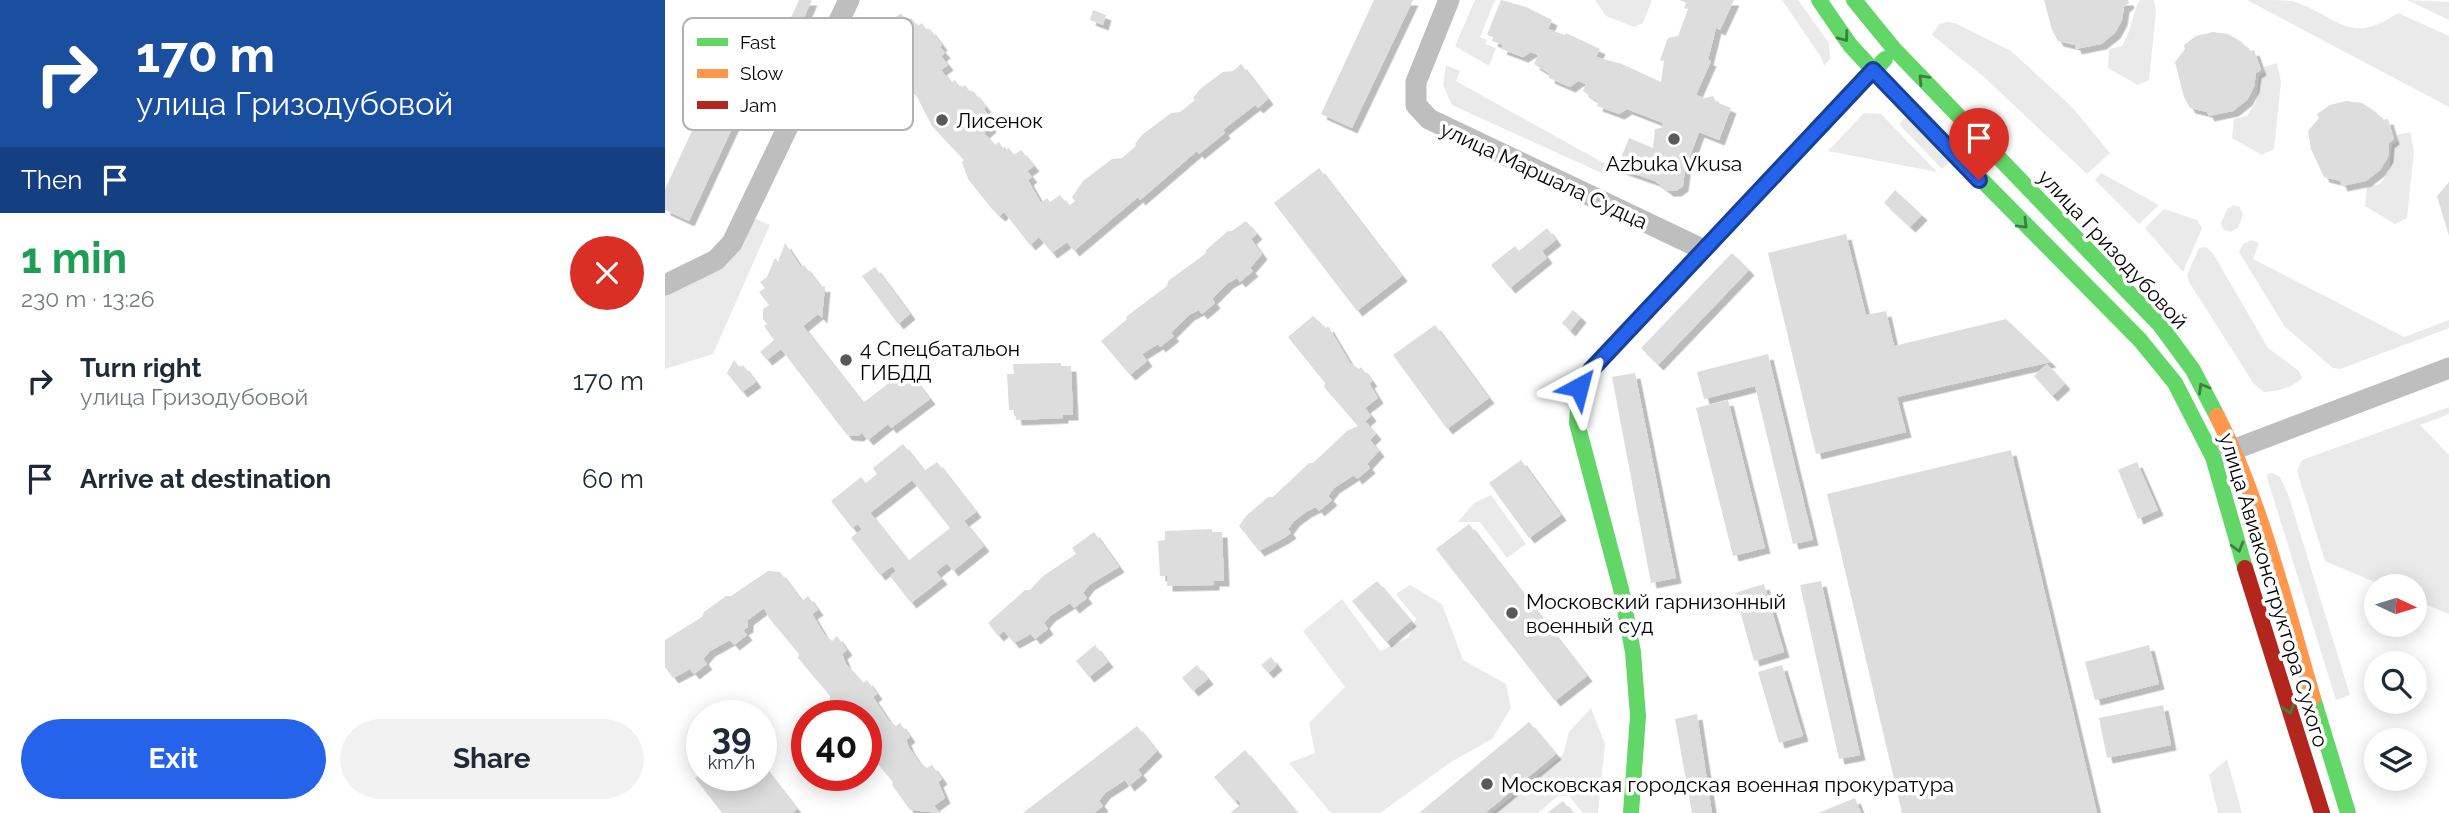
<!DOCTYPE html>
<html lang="en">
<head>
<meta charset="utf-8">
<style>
	:root { --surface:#fff; --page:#f2f2f3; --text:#1f2937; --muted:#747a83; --accent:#2563eb }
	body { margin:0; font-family:Raleway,sans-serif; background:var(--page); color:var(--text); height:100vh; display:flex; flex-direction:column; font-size:26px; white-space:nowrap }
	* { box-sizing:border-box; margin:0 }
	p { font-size:23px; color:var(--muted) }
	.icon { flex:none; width:38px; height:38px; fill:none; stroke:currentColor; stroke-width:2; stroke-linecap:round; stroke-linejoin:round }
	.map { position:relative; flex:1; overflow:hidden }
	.drawer { display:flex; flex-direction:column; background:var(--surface); width:665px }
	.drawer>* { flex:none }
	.banner { background:#1a4fa0; color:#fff; overflow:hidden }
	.needle { width:46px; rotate:94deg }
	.tools { position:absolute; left:1699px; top:574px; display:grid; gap:14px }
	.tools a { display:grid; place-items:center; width:63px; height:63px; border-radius:50%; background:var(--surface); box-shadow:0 4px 18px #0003; font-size:35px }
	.speed { position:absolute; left:21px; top:700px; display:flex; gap:14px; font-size:35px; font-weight:700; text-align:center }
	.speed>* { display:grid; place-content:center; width:91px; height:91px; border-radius:50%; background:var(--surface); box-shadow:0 4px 18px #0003; line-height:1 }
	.speed small { font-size:18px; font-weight:400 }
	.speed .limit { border:10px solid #d22; background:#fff; color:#111 }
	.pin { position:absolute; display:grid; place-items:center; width:60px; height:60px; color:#fff; margin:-72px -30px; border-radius:50% 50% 50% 0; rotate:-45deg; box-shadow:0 0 7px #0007 }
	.pin .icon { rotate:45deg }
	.me { position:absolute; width:77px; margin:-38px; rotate:38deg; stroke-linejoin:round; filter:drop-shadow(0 0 5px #0008) }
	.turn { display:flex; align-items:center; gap:24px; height:147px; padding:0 21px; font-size:32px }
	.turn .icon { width:91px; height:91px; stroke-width:2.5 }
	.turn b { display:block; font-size:49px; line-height:60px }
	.then { display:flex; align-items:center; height:66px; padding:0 21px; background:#0003; gap:14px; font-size:26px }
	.round { display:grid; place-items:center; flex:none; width:74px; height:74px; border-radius:37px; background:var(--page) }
	.headline { display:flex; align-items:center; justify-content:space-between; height:119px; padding:0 21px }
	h1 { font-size:42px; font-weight:700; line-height:52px; color:#1e9e55 }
	.button { display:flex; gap:14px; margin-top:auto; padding:14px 21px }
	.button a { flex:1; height:80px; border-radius:42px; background:var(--accent); color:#fff; font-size:28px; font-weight:700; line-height:80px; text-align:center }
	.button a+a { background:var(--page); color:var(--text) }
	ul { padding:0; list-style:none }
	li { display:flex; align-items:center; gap:21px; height:98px; padding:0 21px }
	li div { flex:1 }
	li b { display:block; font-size:26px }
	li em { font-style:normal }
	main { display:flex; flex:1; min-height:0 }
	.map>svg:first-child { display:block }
	.green { fill:#eaeaea }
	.building { fill:#ddd; fill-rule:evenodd; filter:url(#shadow) }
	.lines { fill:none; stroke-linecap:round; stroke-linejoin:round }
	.street { stroke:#bebebe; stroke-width:21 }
	.fast { stroke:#63d668; stroke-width:16 }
	.slow { stroke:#ff974d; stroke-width:16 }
	.jam { stroke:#b3261e; stroke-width:16 }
	.oneway { stroke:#3b803e }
	.route-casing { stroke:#184099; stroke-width:18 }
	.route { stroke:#2563eb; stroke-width:12 }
	.poi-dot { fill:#595959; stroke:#fff; stroke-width:2.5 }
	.labels { text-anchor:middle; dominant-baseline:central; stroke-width:7; stroke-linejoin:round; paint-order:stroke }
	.poi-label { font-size:21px; fill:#000; stroke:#fff; text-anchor:start }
	.street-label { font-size:21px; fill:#000; stroke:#fff }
	.key { fill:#fff; stroke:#b2b2b2; stroke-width:2 }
	.key-label { font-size:19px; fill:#000 }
</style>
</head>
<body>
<main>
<section class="drawer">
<div class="banner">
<div class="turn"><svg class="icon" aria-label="right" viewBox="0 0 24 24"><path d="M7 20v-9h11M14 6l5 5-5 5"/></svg><div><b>170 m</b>улица Гризодубовой</div></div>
<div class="then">Then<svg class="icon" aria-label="arrive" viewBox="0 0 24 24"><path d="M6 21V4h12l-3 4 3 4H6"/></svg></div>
</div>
<div class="headline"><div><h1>1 min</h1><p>230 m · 13:26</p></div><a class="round" style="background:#d93025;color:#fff"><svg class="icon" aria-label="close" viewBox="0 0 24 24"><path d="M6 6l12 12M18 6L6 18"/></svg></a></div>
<ul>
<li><svg class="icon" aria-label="right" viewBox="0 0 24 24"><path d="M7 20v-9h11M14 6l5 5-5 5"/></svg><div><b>Turn right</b><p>улица Гризодубовой</p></div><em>170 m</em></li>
<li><svg class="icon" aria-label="arrive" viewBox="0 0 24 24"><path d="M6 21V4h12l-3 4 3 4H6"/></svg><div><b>Arrive at destination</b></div><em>60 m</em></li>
</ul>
<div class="button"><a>Exit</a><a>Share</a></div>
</section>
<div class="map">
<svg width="1784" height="813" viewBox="0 0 1784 813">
	<defs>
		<filter id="shadow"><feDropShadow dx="5.5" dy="5.5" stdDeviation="0" flood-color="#0004"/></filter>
	</defs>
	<rect width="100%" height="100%" fill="#fff"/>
	<g class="green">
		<polygon points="810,0 830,0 815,37 822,40 820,44 831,48 824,66 790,46"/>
		<polygon points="930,0 987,0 978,23 969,27 941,16"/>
		<polygon points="1117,0 1133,0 1164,43 1165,59 1159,66 1156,57"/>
		<path d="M1475 0H1489L1491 12 1484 80 1473 85 1443 68 1444 49 1457 46C1467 31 1467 13 1475 0Z"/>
		<path d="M1582 0C1596 0 1614 0 1627 1 1674 16 1683 47 1733 13L1784 36V107Z"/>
		<polygon points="1742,0 1784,2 1784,20"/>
		<polygon points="1282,22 1290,23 1346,51 1407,107 1445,153 1422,174 1320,78 1267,35 1274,24"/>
		<polygon points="1612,63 1616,82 1609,149 1597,155 1567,138 1569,119 1582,116 1591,102 1594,76 1600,72 1599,67"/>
		<polygon points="781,65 795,71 791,81 944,166 941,175 787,105 778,85"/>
		<polygon points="1199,113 1216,114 1272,172 1163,151"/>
		<polygon points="1243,115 1287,159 1277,169 1234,124"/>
		<polygon points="1745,132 1749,151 1742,218 1730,224 1700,206 1702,187 1715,184 1724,171 1727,145 1733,141 1732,135"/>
		<polygon points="1436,173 1494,205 1474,224 1430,180"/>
		<polygon points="1569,205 1575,207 1578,215 1573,228 1565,232 1558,229 1556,223 1563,208"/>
		<polygon points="1499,209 1532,220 1537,228 1518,272 1480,228"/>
		<polygon points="88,218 105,225 48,354 0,369 0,292"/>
		<polygon points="1586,240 1594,243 1588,259 1739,337 1784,320 1784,328 1675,369 1668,368 1620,327 1574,252 1578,244"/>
		<path d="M1541 247 1549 255 1603 348 1634 371 1637 378C1629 387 1611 392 1599 392L1589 384 1524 282 1522 275 1534 248Z"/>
		<polygon points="1784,407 1784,414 1755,425 1784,455 1784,614 1750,600 1750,586 1719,586 1660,561 1632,471 1637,460"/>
		<polygon points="1608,473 1615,477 1623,494 1685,695 1671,700 1603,481 1602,474"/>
		<polygon points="826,495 861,544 842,558 815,522 793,522 809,503"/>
		<polygon points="745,585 777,604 798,660 841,684 846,708 827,739 786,762 715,813 666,813 624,763 650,753 644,723 680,687 638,631 677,599 715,651 744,637 751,619 731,594"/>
		<polygon points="926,708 940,744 933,813 918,813 904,796 893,796 873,813 827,813 898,755 904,732"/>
		<polygon points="1562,759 1577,813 1553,813 1544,775"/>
	</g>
	<g class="building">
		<polygon points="134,0 147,0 129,40 118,35"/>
		<polygon points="709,0 748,0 687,128 656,114"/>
		<polygon points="836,0 861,7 887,20 883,29 900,35 901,33 935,49 931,57 957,64 996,82 999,61 995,60 1003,38 1013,36 1023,9 1019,8 1021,3 1015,0 1069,0 1055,30 1051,28 1043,60 1046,61 1031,95 1040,98 1048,96 1051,102 1066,108 1054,140 1034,132 1020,170 1018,186 1011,191 1003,191 990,181 952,168 964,138 988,148 990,129 996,128 998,123 962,109 954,114 932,106 933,102 918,91 921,84 913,81 905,87 884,78 885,74 869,64 873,55 866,52 858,57 836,49 838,45 827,41 828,37 822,35"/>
		<polygon points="1379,0 1463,0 1464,3 1459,7 1457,20 1450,33 1436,44 1411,49 1410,45 1393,41 1387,30"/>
		<polygon points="428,10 441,15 438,25 425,20"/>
		<polygon points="236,13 242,21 246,18 253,26 257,23 262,30 265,29 277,45 275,47 280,53 276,56 283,65 276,70 286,83 290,80 296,88 300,85 306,93 308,91 321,107 319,109 323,115 320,118 326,127 319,133 330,145 334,142 340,151 344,148 349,155 356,150 369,166 362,171 367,177 363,180 376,203 382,198 385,202 395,195 404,206 410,201 407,197 418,181 447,159 457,158 471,146 470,144 477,135 506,113 515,112 530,100 528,98 535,89 558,72 568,71 576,64 603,99 593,108 590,105 558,130 560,133 534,154 532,151 475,200 473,197 409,251 402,242 387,253 374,237 365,245 339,212 335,216 327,209 303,179 297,162 299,160 267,126 252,97 216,55 210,33"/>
		<polygon points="79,19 111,34 24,221 0,210 0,189"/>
		<polygon points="1548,32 1563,34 1577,42 1584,51 1589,50 1596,70 1591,73 1589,87 1582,100 1568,111 1544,116 1542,112 1525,108 1519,97 1510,62 1520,49 1519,45 1531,36"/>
		<polygon points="1681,101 1697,103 1711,112 1717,120 1723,119 1729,139 1724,143 1723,157 1715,170 1701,181 1677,186 1675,181 1659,177 1646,149 1643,131 1654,118 1652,114 1665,105"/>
		<polygon points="654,168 737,276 692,311 609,203"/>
		<polygon points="1784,182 1784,236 1772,196"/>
		<polygon points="1230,190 1257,215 1245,227 1219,203"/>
		<polygon points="581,221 592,234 586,239 597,254 585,268 588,271 575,282 572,278 563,283 547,299 550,303 537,314 534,310 524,315 506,333 509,336 495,347 493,344 477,354 482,361 465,375 436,341 461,320 462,316 502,286 503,281 540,254 542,249 563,231 567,231"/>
		<polygon points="882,228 891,240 877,251 882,258 845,288 826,265 850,246 854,251"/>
		<polygon points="1181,234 1201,315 1221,311 1229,346 1341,319 1386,362 1232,397 1241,432 1151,454 1103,253"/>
		<polygon points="120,243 136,267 139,265 156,287 160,286 157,318 153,314 138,326 198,403 233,376 238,382 247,376 265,399 226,428 223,424 203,440 197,433 193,436 182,435 116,349 102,360 95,352 109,340 99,326 102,324 98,319 98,309 104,305 94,292 100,288 95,282 102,277 110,258 113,262"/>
		<polygon points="1067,253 1084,270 993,365 976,348"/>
		<polygon points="210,267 245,314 233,324 197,276"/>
		<polygon points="908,310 916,317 905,331 897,323"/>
		<polygon points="648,316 661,328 663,326 685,363 694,369 696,367 707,381 704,383 713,398 700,408 706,416 700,421 711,434 705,440 714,451 702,464 705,468 692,479 689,475 669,488 663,496 667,500 654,511 651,507 641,512 629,521 623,529 626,533 619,538 594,551 574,526 581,516 603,497 608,497 644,463 648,463 682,431 693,426 659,387 660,383 623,337"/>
		<polygon points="770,325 824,398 782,429 728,355"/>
		<polygon points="1103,354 1148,540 1128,544 1090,386 1039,399 1032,372"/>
		<polygon points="69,360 75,368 78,365 91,382 77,392 62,373"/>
		<polygon points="396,363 396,366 406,366 408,415 398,415 398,418 351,420 350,410 344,410 342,374 349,374 348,364"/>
		<polygon points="1382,364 1400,384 1387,396 1369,376"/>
		<polygon points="970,373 1011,578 986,583 947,377"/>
		<polygon points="1063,400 1100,548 1068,556 1031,408"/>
		<path d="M238 444 259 471 272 462 311 512 299 521 319 546 288 571 282 563 271 572 277 579 246 603 225 576 231 571 227 566 215 575 186 538 197 529 193 524 187 528 166 501 196 477 201 483 212 474 208 468ZM247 480 285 528 243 561 205 513Z"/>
		<polygon points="1346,450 1432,813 1237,813 1162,494"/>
		<polygon points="856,460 896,515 864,538 824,483"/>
		<polygon points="1472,462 1493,510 1473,519 1453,470"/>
		<polygon points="804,524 922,676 890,701 771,549"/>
		<polygon points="547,529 547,532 557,532 559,581 549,581 549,585 502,586 502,576 495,576 493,541 500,540 500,531"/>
		<polygon points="429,532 454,567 424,585 418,593 422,598 409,608 405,603 385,616 379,623 383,629 370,639 366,634 349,643 339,631 333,636 323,623 360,590 365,590 378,576 411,554 407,548"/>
		<polygon points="103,571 115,572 137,601 143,596 153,610 147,614 159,634 167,641 172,636 182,650 177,654 181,664 198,683 202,680 212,694 208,697 224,721 231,726 235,723 245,737 241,740 244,748 254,762 262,768 267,765 277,779 273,782 280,798 269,806 275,813 245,810 227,785 228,782 201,750 201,716 176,716 165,701 165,696 133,658 134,654 104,618 99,608 83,620 83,627 78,630 82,635 69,645 65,640 45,651 38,659 42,664 29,674 25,669 8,678 0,667 0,640 37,617 39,612 61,596 66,596"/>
		<polygon points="712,581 746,621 721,642 687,601"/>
		<polygon points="1156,581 1195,755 1174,759 1135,585"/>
		<polygon points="1099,584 1119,652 1089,661 1070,593"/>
		<polygon points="430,645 443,662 424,677 411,661"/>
		<polygon points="1484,645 1494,684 1430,700 1420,662"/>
		<polygon points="606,657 612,665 603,673 596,665"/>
		<polygon points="532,665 543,679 528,691 517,678"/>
		<polygon points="1117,665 1138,736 1114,743 1093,672"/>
		<polygon points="1498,705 1506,745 1442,758 1434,718"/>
		<polygon points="1032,714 1047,813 1027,813 1010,719"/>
		<polygon points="864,722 891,754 820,813 754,813"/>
		<polygon points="472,726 492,751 473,770 477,775 464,786 460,780 440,793 434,801 438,806 429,813 358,813"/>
		<polygon points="580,750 605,780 632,813 565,813 576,804 572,799 570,802 549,777"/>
		<polygon points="96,763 132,809 127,813 57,813 30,778 37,773 96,775"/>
		<polygon points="1190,798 1196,813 1153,813"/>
		<polygon points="898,801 908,813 882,813"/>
	</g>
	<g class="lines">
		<g class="street">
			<polyline points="784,0 751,82 751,105 764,119 1037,249"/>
			<polyline points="0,285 51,260 67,243 184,0"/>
			<polyline points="1557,454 1784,368"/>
		</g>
		<g class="fast">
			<polyline points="1154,0 1185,45 1208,70 1475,340 1510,383 1548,457 1580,568"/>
			<polyline points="1189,0 1229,49 1495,325 1528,370 1552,416"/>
			<polyline points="1648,698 1683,813"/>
			<polyline points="966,813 973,716 968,652 956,589 912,423 914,392 926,370 1220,59"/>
		</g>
		<path class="slow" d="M1552 416C1597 504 1620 604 1648 698"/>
		<polyline class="jam" points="1580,568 1657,813"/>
	</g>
	<defs><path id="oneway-chevron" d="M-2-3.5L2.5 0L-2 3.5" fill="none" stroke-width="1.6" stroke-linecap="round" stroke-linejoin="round" transform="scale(1.75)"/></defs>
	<g class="oneway">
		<use href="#oneway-chevron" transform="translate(1179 37) rotate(53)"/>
		<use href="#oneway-chevron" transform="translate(1258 79) rotate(-134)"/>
		<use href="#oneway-chevron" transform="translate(1358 224) rotate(45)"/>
		<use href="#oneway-chevron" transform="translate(1538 388) rotate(-120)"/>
		<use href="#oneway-chevron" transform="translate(1573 547) rotate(74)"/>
		<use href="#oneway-chevron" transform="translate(1624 709) rotate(72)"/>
	</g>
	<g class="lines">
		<g class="route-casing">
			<polyline id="route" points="914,387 926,370 1208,70 1314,180"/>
		</g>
		<use href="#route" class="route"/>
	</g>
	<g class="poi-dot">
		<circle cx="277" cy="120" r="7"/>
		<circle cx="1009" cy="139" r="7"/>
		<circle cx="181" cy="360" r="7"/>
		<circle cx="847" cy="613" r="7"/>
		<circle cx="822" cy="784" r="7"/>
	</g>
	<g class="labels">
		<g class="poi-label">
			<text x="291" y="120">Лисенок</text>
			<text x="1009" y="163" text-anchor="middle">Azbuka Vkusa</text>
			<text x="195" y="348">4 Спецбатальон<tspan x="195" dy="24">ГИБДД</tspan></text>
			<text x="861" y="601">Московский гарнизонный<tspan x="861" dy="24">военный суд</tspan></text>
			<text x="836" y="784">Московская городская военная прокуратура</text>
		</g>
		<g class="street-label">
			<text transform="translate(879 175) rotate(25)">улица Маршала Судца</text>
			<text transform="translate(1448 249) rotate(47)">улица Гризодубовой</text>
			<text transform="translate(1609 590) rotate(73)">улица Авиаконструктора Сухого</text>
		</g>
	</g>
	<rect x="18" y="18" width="230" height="112" rx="10" class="key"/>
	<rect x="32" y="38" width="31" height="8" fill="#63d668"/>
	<rect x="32" y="69" width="31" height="9" fill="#ff974d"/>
	<rect x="32" y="101" width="31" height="8" fill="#b3261e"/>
	<g class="key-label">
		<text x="75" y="49">Fast</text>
		<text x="75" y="80">Slow</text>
		<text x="75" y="112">Jam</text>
	</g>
</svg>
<div class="tools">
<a><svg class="needle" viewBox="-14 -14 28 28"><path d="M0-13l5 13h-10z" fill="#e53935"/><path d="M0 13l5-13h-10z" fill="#747a83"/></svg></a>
<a><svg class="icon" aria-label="search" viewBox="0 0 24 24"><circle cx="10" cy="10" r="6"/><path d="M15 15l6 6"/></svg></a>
<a><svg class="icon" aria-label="layers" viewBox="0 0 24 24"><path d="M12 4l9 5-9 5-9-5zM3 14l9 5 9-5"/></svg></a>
</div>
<div class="speed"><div>39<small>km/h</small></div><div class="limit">40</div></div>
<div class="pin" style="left:1314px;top:180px;background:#d93025"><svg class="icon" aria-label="arrive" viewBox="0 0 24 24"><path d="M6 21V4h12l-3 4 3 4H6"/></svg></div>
<svg class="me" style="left:914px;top:387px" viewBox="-20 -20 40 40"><path d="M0-17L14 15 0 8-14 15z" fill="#2563eb" stroke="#fff" stroke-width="4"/></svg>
</div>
</main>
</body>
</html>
